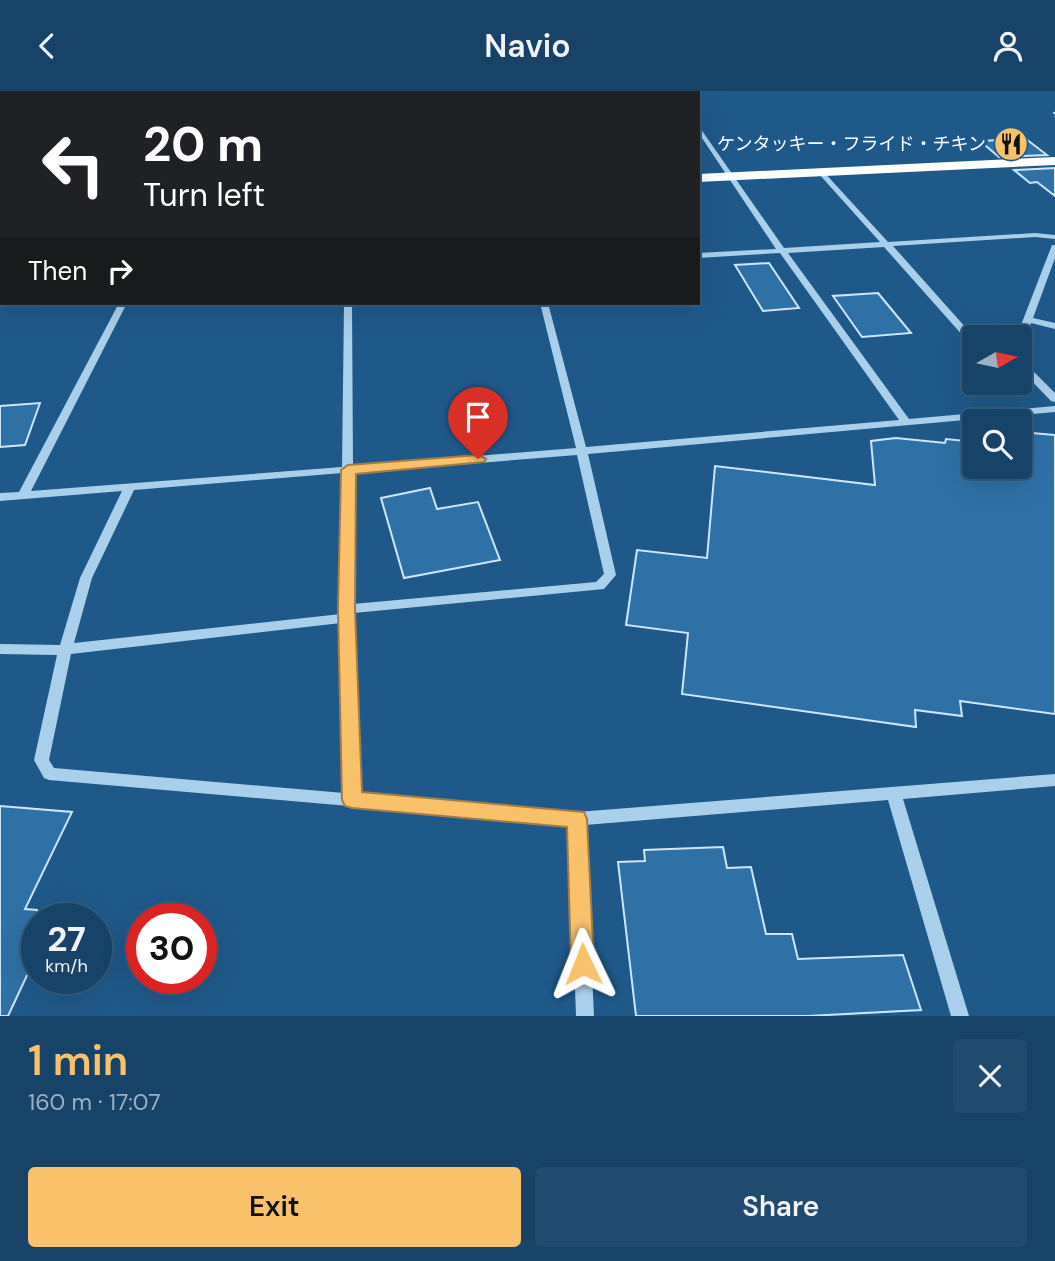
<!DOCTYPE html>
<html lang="en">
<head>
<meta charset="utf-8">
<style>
	:root { --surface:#174368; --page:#204a6e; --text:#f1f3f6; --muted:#9eb0c0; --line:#365c7c; --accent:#f9c16a }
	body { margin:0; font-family:"DM Sans","Noto Sans JP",sans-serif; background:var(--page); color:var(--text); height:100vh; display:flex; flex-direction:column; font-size:26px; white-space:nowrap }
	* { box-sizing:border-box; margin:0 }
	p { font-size:23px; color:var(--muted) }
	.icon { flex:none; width:38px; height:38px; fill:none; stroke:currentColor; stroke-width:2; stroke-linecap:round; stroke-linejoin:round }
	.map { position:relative; height:925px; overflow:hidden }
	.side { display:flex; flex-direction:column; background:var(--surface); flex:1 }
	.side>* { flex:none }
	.guide { position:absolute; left:0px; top:0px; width:700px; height:214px; box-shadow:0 7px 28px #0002,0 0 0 2px var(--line); background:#202124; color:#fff; overflow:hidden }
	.needle { width:46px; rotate:81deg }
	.controls { position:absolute; left:962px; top:234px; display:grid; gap:14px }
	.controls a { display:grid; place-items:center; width:70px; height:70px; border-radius:7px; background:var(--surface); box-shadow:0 7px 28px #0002,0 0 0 2px var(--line); font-size:35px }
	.speed { position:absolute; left:21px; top:812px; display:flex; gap:14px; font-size:35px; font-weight:700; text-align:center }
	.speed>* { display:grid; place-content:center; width:91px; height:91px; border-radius:50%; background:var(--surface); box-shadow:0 7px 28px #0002,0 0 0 2px var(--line); line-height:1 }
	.speed small { font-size:18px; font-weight:400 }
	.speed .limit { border:10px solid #d22; background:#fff; color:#111 }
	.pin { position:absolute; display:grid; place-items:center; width:60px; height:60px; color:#fff; margin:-72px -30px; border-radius:50% 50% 50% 0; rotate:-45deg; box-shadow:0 0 7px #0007 }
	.pin .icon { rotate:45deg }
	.me { position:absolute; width:77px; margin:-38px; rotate:358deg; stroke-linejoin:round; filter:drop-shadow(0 0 5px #0008) }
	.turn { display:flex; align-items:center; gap:24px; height:147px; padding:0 28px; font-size:32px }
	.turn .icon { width:91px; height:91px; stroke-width:2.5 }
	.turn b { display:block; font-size:49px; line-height:60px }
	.then { display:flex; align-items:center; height:66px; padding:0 28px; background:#0003; gap:14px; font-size:26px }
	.round { display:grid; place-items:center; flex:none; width:74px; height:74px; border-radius:7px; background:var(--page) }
	.summary { display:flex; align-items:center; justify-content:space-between; height:119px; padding:0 28px }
	h1 { font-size:42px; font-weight:600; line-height:52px; color:var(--accent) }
	.cta { display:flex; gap:14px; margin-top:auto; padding:14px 28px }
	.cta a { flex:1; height:80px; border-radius:7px; background:var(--accent); color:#111; font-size:28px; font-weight:600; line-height:80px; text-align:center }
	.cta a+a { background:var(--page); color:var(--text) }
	header { display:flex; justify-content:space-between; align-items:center; height:91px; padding:0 28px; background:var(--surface); font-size:32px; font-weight:600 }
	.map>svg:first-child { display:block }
	.building { fill:#2e71a7; stroke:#cfe6f8; stroke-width:2 }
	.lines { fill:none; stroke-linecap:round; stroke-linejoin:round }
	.path { stroke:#aacfeb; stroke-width:2.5; stroke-dasharray:2 2.5; stroke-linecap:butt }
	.minor { fill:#aacfeb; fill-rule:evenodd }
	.major { fill:#eff7fe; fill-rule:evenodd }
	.highway { fill:#fff; fill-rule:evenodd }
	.route { fill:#f9c16a; stroke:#a27d45; stroke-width:2 }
	.labels { text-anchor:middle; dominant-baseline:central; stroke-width:7; stroke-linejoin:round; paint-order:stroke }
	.far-poi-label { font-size:18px; fill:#fff; stroke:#1f598a; text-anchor:end }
</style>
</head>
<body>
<header><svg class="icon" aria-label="back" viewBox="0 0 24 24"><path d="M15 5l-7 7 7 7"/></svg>Navio<svg class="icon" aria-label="person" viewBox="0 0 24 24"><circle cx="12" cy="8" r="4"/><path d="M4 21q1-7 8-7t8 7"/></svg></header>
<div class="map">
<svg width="1055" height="925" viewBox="0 0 1055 925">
	<rect width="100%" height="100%" fill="#1f598a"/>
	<g class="building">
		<polygon points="1026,48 1047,64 999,66 980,50"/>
		<polygon points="1055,77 1055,105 1037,91 1030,92 1014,79"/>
		<polygon points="769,172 799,217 763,220 735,174"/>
		<polygon points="878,202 911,242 862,246 833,205"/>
		<polygon points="40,312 25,354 0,356 0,315"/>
		<polygon points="1020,341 1055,344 1055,623 960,610 962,625 915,619 916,636 682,603 688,542 626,534 637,459 707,467 715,375 875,394 871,350 896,347 945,352 946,348 975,351 975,376 1020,376"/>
		<polygon points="430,397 437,418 478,411 500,469 404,487 381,407"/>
		<polygon points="0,715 72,721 25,818 37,819 37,863 8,925 0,925"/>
		<polygon points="723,756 727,777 751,776 766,843 792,843 798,868 903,864 921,919 808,925 636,925 618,771 645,770 644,759"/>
	</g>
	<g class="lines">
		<polyline class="path" points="1054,21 1055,26"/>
		<g class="minor">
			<polygon points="213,0 219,0 212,2"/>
			<rect x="344" y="0" width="6" height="2"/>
			<rect x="505" y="0" width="6" height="2"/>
			<polygon points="670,0 677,0 678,2 671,2"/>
			<path d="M698 34 784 157 880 151 819 83 818 81 822 79 888 151 1035 142 1055 144V148L1035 146 893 155 975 247V256L972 255 884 156 788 162 909 328 1055 315V321L588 363 616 484 604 498 354 522 360 703 577 721 1055 683V695L903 708 969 925H951L888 709 585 734 594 925H576L569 734 49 689 44 687 34 669 57 564 0 563V553L60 554 80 487 122 400 0 410V402L19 401 119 212H127L31 400 342 376 344 212H352L353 375 576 357 540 212H548L586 356 899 329 780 162 698 167V162L776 158 698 41ZM577 364 604 483 596 491 353 513V382ZM342 382 341 523 74 552 92 487 134 399ZM341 532 344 702 54 677 49 669 71 563Z"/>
			<rect x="0" y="54" width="2" height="4"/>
			<polygon points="1052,154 1055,154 1055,167 1033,227 1055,232 1055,238 1031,232 1025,249 1020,252 1020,247 1016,247"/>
			<rect x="0" y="204" width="2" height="6"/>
			<polygon points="1020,269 1023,270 1055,302 1055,311 1051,310 1020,278"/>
		</g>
		<polygon class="major" points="99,0 108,0 98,2"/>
		<g class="highway">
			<polygon points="1055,66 1055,74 698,91 698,83"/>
			<rect x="0" y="122" width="2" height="8"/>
		</g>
	</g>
	<polygon class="route" points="478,364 486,368 484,371 356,383 355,518 362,701 584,721 587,728 594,873 591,881 583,884 575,881 571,873 567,736 352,717 345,715 342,709 338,518 341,379 348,374"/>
	<defs>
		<g id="restaurant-disc" transform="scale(1.75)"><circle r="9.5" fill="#f9c16a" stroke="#1f598a"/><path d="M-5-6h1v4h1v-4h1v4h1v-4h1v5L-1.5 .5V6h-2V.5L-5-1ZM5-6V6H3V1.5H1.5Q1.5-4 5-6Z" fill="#111"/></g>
	</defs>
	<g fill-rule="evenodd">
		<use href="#restaurant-disc" x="1011" y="53"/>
	</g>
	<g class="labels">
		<g class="far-poi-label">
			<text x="986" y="53">ケンタッキー・フライド・チキン</text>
		</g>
	</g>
</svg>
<div class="controls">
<a><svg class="needle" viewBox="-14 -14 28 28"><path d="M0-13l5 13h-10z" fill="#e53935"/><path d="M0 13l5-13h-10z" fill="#9eb0c0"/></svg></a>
<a><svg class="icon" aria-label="search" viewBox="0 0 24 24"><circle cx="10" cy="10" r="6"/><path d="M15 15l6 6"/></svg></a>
</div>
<div class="speed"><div>27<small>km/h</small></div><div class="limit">30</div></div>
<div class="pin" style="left:478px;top:368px;background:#d93025"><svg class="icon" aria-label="arrive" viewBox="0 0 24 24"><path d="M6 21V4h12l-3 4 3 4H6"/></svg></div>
<svg class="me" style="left:583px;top:873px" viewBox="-20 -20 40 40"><path d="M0-17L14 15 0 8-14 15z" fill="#f9c16a" stroke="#fff" stroke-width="4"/></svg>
<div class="guide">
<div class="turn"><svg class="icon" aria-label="left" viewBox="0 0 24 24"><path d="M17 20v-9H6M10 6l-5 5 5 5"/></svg><div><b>20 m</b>Turn left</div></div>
<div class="then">Then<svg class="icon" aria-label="right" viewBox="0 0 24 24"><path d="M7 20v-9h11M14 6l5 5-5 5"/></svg></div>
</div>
</div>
<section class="side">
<div class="summary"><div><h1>1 min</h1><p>160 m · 17:07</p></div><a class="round"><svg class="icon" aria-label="close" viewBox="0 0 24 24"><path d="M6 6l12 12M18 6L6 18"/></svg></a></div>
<div class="cta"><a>Exit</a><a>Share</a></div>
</section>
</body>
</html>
